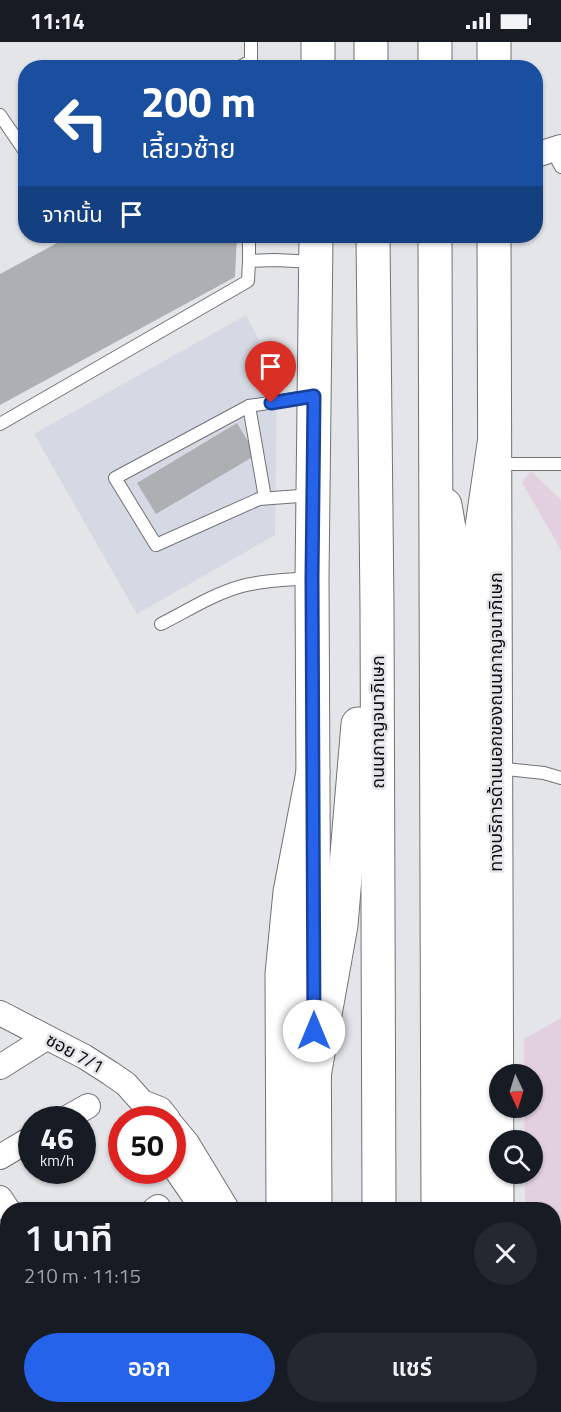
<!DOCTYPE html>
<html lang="th">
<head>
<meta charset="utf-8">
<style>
	:root { --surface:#171b24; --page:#242831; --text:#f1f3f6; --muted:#9ea1a6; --accent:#2563eb }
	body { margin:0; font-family:"Titillium Web","Noto Sans Thai",sans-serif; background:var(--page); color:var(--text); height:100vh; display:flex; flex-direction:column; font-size:22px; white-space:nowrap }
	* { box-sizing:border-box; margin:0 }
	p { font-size:20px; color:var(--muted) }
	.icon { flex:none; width:33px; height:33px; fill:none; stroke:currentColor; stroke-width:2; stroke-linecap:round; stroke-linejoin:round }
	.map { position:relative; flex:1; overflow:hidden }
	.sheet { position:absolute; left:0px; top:1160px; width:561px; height:212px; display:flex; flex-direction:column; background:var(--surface); border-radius:24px 24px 0 0; box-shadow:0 2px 4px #0004 }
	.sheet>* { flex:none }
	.guide { position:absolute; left:18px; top:18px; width:525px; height:183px; border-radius:24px; box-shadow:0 2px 4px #0004; background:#1a4fa0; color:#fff; overflow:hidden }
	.needle { width:39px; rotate:176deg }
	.tools { position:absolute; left:489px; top:1022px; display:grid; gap:12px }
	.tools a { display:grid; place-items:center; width:54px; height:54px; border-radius:50%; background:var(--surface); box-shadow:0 2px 4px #0004; font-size:30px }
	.speed { position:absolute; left:18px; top:1064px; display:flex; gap:12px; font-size:30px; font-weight:700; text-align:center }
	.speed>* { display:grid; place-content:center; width:78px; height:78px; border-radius:50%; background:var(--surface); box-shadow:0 2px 4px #0004; line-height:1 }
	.speed small { font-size:15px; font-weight:400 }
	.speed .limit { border:9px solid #d22; background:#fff; color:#111 }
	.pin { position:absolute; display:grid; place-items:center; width:51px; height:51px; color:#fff; margin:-62px -26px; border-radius:50% 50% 50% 0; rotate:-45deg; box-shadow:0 0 6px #0007 }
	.pin .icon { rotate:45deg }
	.me { position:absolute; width:66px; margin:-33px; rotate:0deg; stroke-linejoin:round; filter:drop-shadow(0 0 4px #0008) }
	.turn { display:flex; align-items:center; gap:21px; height:126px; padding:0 24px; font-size:27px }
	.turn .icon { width:78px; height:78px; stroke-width:2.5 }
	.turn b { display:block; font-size:42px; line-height:51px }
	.then { display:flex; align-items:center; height:57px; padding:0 24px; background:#0003; gap:12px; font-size:22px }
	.round { display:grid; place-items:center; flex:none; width:63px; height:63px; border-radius:32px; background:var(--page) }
	.overview { display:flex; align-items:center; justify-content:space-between; height:102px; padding:0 24px }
	h1 { font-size:36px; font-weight:600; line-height:45px }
	.cta { display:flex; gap:12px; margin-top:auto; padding:12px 24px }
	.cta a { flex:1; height:69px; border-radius:36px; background:var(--accent); color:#fff; font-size:24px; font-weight:600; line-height:69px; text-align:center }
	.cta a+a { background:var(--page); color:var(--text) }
	.status { display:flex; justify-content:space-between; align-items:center; height:42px; padding:0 30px; background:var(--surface); direction:ltr }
	.status svg { height:16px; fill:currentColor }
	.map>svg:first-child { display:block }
	.built { fill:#d5d9e4 }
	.green { fill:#e2d0e0 }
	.building { fill:#acb0b2 }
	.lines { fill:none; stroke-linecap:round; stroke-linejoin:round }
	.service-casing { stroke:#717276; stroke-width:14 }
	.minor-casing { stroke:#717276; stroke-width:26 }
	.secondary-casing { stroke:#717276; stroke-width:35 }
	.primary-casing { stroke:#717276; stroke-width:35 }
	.trunk-casing { stroke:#717276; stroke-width:35 }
	.service { stroke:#fff; stroke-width:12 }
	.minor { stroke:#fff; stroke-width:24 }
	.secondary { stroke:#fff; stroke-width:33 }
	.primary { stroke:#fff; stroke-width:33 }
	.trunk { stroke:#fff; stroke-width:33 }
	.route-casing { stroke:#184099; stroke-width:15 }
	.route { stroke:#2563eb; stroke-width:10 }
	.labels { text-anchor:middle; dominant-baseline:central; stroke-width:5; stroke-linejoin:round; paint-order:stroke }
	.street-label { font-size:18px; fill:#0e0e10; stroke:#e4e5e9 }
</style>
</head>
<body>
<div class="status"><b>11:14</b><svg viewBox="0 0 49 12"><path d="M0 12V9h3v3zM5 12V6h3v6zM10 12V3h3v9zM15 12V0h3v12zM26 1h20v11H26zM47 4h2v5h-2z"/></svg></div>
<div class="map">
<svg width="561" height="1370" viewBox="0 0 561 1370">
	<rect width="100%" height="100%" fill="#e4e5e9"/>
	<polygon class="built" points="246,273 277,333 275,493 137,572 34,392"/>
	<g class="green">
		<polygon points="531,429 561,458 561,508 522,440"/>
		<polygon points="561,976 561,1324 554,1328 554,1167 525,1167 525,1131 532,1131 532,1098 525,1098 524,1065 532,1065 532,1032 524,1032 524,997"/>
	</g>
	<g class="building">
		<polygon points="70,194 237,194 235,235 0,363 0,232"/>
		<polygon points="237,381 256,413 156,472 137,441"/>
	</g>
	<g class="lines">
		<g class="service-casing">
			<g id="service">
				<polyline points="238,26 251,19 251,0"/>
				<polyline points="0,73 26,111"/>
				<polyline points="552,108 561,125"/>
				<polyline points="249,219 249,194"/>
				<polyline points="249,364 265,456"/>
				<polyline points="0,382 248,239 249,219 275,218 315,220"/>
				<polyline points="496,422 561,422"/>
				<polyline points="313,453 259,457 156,503 115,436 249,364 313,354"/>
				<path d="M161 582C187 569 213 552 242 544 264 538 288 538 311 536"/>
				<polyline points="497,726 544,731 561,736"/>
			</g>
		</g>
		<g class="minor-casing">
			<g id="minor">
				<polyline points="536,113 561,105"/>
				<polyline points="0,971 85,1015 110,1031 126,1042 142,1060 160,1067 168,1077"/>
				<polyline points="0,1025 46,996"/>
				<polyline points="65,1077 88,1064"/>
				<polyline points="172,1083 187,1101 227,1167"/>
				<polyline points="0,1115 32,1096"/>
				<polyline points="172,1122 203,1167"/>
				<polyline points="0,1156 8,1168"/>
				<polyline points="155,1167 158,1165"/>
				<polyline points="0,1261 8,1256"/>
				<polyline points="513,1364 527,1370"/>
				<polyline points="78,1370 89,1364"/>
			</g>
		</g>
		<g class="secondary-casing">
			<g id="secondary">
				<polyline points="318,26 318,0"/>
				<polyline points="494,26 494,0"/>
				<polyline points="494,194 497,1167"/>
				<polyline points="315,1167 312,536 316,194"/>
				<polyline points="317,1364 318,1370"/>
				<polyline points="497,1364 497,1370"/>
			</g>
		</g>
		<g class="primary-casing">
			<g id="primary">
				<polyline points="445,463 467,591 469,713 468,1167"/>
				<polyline points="471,560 494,402"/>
				<polyline points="283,1167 282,932 290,850 313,730"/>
				<polyline points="285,1364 286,1370"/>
				<polyline points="467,1370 467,1364"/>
			</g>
		</g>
		<g class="trunk-casing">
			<g id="trunk">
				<polyline points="371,0 371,26"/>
				<polyline points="435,26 435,0"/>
				<polyline points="373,194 377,566 379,1167"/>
				<polyline points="435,194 438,1167"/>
				<polyline points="314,1034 341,883 358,682"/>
				<polyline points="380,1364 380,1370"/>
				<polyline points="439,1364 439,1370"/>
			</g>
		</g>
		<use href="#service" class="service"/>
		<use href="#minor" class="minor"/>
		<use href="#secondary" class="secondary"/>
		<use href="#primary" class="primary"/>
		<use href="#trunk" class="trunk"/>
	</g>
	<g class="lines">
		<g class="route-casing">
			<polyline id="route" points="271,361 314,354 312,536 314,989"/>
		</g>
		<use href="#route" class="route"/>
	</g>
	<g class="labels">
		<g class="street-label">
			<text transform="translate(377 680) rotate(-90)">ถนนกาญจนาภิเษก</text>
			<text transform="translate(495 680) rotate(-90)">ทางบริการด้านนอกของถนนกาญจนาภิเษก</text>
			<text transform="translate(75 1011) rotate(29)">ซอย 7/1</text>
		</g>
	</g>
</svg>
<div class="tools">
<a><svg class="needle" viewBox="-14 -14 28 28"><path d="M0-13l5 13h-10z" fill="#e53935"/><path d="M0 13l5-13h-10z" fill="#9ea1a6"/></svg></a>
<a><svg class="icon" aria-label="search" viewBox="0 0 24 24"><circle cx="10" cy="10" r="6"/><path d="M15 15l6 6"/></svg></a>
</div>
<div class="speed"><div>46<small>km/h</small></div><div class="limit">50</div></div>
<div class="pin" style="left:271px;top:361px;background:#d93025"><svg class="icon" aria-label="arrive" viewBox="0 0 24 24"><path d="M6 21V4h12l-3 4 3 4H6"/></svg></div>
<svg class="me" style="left:314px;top:989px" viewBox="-20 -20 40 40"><circle r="19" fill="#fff"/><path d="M0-13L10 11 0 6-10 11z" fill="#2563eb"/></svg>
<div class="guide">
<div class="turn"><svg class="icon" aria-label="left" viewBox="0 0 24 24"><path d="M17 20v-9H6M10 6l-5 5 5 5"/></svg><div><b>200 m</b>เลี้ยวซ้าย</div></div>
<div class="then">จากนั้น<svg class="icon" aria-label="arrive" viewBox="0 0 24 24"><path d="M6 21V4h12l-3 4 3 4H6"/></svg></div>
</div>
<section class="sheet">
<div class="overview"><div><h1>1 นาที</h1><p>210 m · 11:15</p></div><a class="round"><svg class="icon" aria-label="close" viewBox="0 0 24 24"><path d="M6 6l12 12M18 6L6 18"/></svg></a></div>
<div class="cta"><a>ออก</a><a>แชร์</a></div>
</section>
</div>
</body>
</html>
